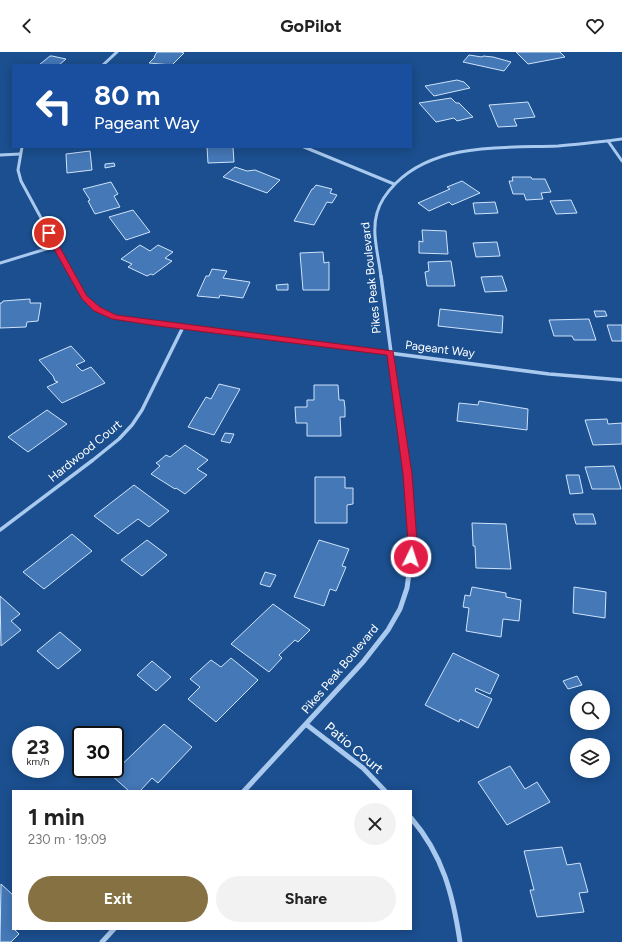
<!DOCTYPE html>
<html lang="en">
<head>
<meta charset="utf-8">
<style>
	:root { --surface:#fff; --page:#f2f2f2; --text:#222; --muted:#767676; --accent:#857141 }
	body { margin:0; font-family:Figtree,sans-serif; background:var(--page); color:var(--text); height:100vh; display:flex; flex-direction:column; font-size:15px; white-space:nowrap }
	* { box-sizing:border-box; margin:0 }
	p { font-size:13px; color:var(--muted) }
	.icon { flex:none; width:22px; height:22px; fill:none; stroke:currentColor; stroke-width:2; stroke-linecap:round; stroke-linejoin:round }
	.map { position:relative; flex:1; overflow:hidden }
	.drawer { position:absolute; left:12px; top:738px; width:400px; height:140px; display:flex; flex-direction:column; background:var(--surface); border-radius:0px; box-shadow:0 2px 10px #0003 }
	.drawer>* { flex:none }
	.banner { position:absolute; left:12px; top:12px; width:400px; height:84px; border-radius:0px; box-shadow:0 2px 10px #0003; background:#1a4fa0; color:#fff; overflow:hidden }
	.controls { position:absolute; left:570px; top:638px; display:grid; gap:8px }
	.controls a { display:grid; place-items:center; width:40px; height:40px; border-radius:50%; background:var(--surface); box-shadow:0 2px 10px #0003; font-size:20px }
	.speed { position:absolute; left:12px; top:674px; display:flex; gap:8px; font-size:20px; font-weight:700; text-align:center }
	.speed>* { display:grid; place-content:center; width:52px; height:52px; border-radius:50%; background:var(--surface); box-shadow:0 2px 10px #0003; line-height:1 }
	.speed small { font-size:10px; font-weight:400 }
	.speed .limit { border:2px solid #111; border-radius:6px; background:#fff; color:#111 }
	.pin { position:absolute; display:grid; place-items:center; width:34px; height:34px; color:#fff; margin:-17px; border:2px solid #fff; border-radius:50%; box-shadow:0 1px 4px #0007 }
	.me { position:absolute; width:44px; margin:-22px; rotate:4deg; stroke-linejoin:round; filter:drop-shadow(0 0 3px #0008) }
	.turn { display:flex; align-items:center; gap:14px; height:84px; padding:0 16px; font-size:18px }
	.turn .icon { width:52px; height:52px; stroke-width:2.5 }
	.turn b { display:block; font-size:28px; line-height:34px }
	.round { display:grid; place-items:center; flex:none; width:42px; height:42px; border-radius:21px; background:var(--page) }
	.headline { display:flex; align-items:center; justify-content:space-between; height:68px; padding:0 16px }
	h1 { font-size:24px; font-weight:700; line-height:30px }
	.cta { display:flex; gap:8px; margin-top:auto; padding:8px 16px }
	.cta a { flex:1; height:46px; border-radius:24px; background:var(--accent); color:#fff; font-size:16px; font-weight:700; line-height:46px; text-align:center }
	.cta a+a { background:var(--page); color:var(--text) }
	header { display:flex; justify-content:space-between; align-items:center; height:52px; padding:0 16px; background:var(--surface); font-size:18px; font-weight:700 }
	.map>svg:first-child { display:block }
	.building { fill:#4478b7; stroke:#cfe3fa }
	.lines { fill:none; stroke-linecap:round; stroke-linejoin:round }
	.minor-far2 { stroke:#a9c9ee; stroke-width:3 }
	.minor-far1 { stroke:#a9c9ee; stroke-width:3.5 }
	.minor { stroke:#a9c9ee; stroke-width:5 }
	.route { fill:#e11d48; stroke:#92132f }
	.labels { text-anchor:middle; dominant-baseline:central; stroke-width:3.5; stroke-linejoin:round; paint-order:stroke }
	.street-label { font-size:12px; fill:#fff; stroke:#1b4f8f }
	.near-street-label { font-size:14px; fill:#fff; stroke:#1b4f8f }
</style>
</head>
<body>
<header><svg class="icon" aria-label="back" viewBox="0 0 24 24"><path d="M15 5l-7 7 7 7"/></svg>GoPilot<svg class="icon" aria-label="heart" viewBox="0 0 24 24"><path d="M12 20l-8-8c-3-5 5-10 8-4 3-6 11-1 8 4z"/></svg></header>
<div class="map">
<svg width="622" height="890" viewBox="0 0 622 890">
	<rect width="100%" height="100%" fill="#1b4f8f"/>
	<g class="building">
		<polygon points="157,0 181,0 184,1 172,13 149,11 155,5 154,5"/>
		<polygon points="516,0 560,0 565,5 528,12"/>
		<polygon points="469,3 482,5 483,4 493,5 511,10 504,19 463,10"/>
		<polygon points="50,4 52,4 66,7 59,13 39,13"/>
		<polygon points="457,28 464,30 470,36 434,44 425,34"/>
		<polygon points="451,46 456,51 459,51 473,65 457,69 454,66 436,70 419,51"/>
		<polygon points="528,50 535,65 514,67 517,74 498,75 489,53"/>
		<polygon points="207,95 233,95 234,110 208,111"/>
		<polygon points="90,99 92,118 67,121 66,102"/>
		<polygon points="114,111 115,114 105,116 105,112"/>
		<polygon points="235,115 247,119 255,118 280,128 267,141 223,125"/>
		<polygon points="512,125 531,125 532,127 545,127 551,140 541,141 543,147 526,148 524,142 513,142 509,129 513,129"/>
		<polygon points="462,129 480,141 452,153 449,150 429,159 418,151 450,137 447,135"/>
		<polygon points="111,130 118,142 114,144 120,155 95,162 88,149 90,148 83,137"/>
		<polygon points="316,133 332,137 330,141 337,143 332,151 327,150 314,173 294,169 312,137 313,137"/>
		<polygon points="571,148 577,161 556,162 550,149"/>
		<polygon points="495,150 498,161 475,162 473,151"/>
		<polygon points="133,158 150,180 126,188 109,165"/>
		<polygon points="422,178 446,179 448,202 419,201 419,189 423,190"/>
		<polygon points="497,190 500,204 476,205 473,191"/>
		<polygon points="140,193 150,199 158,193 173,200 165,206 172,209 153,223 151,222 147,224 128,215 132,212 121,207"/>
		<polygon points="323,200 324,211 329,210 329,238 303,238 300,201"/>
		<polygon points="451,209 455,234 427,234 425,220 429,219 428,210"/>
		<polygon points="212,217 227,219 223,226 250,230 243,246 220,243 219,246 197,244 206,224 209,224"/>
		<polygon points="502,224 507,239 485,240 481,225"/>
		<polygon points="288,232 288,238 277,238 276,233"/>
		<polygon points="30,247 30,251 41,251 38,269 27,270 26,275 0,276 0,251 2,251 3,249"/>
		<polygon points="440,257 503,264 502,281 438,274"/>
		<polygon points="594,259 605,259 607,264 596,265"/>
		<polygon points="589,267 596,288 574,288 572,284 554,284 549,268"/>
		<polygon points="607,273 622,273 622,289 612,289"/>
		<polygon points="71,294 85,309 76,313 82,319 91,315 105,331 62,351 47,335 58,330 55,329 53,324 39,308"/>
		<polygon points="219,332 240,337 214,383 188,375 206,345 211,347"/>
		<polygon points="314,333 338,333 339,348 344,348 345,356 345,365 340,365 341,384 307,384 307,371 296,371 295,355 307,355 307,348 314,348"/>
		<polygon points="479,349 528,357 527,378 457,369 459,351 478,353"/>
		<polygon points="47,358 67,372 28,400 8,385"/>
		<polygon points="607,367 608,372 622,371 622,392 593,393 585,368"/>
		<polygon points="225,381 234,382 230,391 221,389"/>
		<polygon points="185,393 208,408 197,417 207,423 185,442 176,436 175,437 151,422 160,414 156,411 159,409 166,403 170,405"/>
		<polygon points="614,414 621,437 592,437 585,415"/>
		<polygon points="566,423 579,423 583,441 570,442"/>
		<polygon points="315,425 345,425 345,436 353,436 353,452 347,453 347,471 315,471"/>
		<polygon points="134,433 169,459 149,475 138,467 118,482 94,464"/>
		<polygon points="573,462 593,462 596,472 576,472"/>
		<polygon points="472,471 506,472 511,517 476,516 475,494 473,494 473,491"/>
		<polygon points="72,482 92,499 44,537 23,520"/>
		<polygon points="147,488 167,503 142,524 121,508"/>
		<polygon points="319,488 349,497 342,514 346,515 336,539 330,537 324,554 294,545"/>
		<polygon points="265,520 276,523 270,535 260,532"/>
		<polygon points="472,535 506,541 506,545 521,548 519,569 503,567 501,585 466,579 469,556 463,555 465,543 470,544"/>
		<polygon points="574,535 606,540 605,566 573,561"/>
		<polygon points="0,544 20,562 11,569 21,578 1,594"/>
		<polygon points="273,552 310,578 298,590 295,588 279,603 282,606 269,620 231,592"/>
		<polygon points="60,580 81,598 58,617 37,599"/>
		<polygon points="453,601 499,623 490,642 476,636 475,639 492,647 478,676 460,667 459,670 425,653"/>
		<polygon points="231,606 258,628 216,670 188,647 200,635 190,627 211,608 221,615"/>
		<polygon points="152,609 171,625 156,639 137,623"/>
		<polygon points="577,624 582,633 568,637 563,629"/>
		<polygon points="164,672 192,695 158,731 152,726 140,739 129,739 111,723"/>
		<polygon points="510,714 525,737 537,730 550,750 507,773 478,730"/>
		<polygon points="562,795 567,813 580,811 588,840 579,841 584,860 537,865 530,838 534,838 524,799"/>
		<polygon points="1,832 13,843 13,876 19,882 11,890 0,890"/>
	</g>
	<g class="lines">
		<g class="minor-far2">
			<polyline points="103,13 117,0"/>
			<polyline points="608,89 622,109"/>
			<polyline points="22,95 18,118 21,129 73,225"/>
			<polyline points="304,95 394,132"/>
			<polyline points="0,103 20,102"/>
			<polyline points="0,211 56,194"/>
			<path d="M381 225C379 205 371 181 377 161 380 149 387 140 396 131 437 90 505 96 558 94 580 92 601 90 622 87"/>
		</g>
		<g class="minor-far1">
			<path d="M73 224C85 247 90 254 114 265L549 322 622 328"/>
			<polyline points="381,224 407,423 413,490 410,515"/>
			<polyline points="0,478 93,408 119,387 132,373 142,358 183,275"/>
		</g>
		<g class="minor">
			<polyline points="307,673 363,716 385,739"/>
			<polyline points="244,739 363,610 388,578 400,557 407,536 410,514"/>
			<path d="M411 766C443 803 453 843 460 890"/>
			<polyline points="102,890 114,877"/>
		</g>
	</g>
	<polygon class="route" points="49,179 52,181 87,244 100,255 116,263 393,299 412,422 417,490 414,508 407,508 406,505 408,490 403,422 387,303 158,274 112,267 94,259 82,247 45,181"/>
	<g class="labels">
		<g class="street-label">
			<text transform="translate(371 226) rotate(-96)">Pikes Peak Boulevard</text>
			<text transform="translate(440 297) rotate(7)">Pageant Way</text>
			<text transform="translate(85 399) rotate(-39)">Hardwood Court</text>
			<text transform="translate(340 617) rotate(-50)">Pikes Peak Boulevard</text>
		</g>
		<g class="near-street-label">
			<text transform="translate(354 696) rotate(40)">Patio Court</text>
		</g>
	</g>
</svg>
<div class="controls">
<a><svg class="icon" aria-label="search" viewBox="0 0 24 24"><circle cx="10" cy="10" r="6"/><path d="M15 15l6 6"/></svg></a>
<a><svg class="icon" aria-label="layers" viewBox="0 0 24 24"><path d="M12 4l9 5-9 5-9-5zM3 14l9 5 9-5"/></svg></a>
</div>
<div class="speed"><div>23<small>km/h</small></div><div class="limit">30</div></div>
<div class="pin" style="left:49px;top:181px;background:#d93025"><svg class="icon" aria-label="arrive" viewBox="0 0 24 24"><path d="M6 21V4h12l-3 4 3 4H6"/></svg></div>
<svg class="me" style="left:411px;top:505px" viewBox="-20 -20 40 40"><circle r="17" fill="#e11d48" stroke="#fff" stroke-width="3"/><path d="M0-11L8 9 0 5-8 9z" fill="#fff"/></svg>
<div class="banner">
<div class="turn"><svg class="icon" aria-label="left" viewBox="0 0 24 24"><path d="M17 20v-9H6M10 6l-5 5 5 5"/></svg><div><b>80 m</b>Pageant Way</div></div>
</div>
<section class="drawer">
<div class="headline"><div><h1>1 min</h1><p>230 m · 19:09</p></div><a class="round"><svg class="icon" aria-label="close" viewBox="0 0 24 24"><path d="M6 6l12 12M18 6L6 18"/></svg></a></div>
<div class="cta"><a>Exit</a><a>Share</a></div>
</section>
</div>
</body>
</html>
